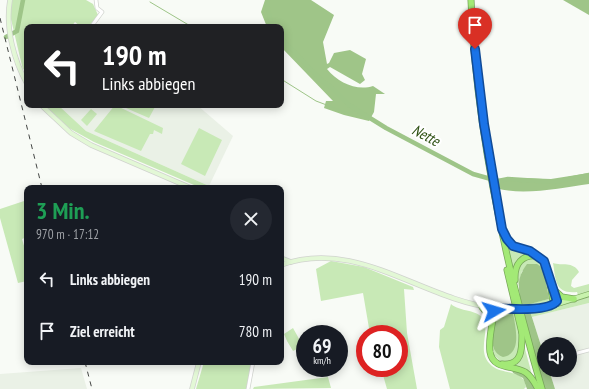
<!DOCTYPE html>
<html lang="de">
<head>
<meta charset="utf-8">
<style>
	:root { --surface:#171b24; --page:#242831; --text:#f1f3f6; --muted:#9ea1a6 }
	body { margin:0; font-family:"PT Sans Narrow",sans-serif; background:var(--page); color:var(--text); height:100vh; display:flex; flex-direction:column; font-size:15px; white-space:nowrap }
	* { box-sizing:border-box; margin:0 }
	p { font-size:13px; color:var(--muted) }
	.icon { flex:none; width:22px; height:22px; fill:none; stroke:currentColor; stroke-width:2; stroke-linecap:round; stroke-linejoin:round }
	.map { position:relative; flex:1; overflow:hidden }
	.panel { position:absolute; left:24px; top:185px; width:260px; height:180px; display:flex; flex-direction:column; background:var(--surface); border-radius:8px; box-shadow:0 2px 10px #0003 }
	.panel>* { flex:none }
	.hud { position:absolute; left:24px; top:24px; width:260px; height:84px; border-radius:8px; box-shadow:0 2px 10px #0003; background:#202124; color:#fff; overflow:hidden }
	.tools { position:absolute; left:537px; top:337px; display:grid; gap:8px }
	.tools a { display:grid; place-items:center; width:40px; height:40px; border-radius:50%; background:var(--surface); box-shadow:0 2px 10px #0003; font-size:20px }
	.speed { position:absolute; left:296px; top:325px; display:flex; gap:8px; font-size:20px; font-weight:700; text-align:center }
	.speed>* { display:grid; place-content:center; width:52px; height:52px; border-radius:50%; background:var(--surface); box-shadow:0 2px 10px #0003; line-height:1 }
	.speed small { font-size:10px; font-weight:400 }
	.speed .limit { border:6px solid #d22; background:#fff; color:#111 }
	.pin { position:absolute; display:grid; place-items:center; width:34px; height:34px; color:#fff; margin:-41px -17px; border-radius:50% 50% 50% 0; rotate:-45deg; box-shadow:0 0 4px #0007 }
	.pin .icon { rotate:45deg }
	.me { position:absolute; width:44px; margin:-22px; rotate:83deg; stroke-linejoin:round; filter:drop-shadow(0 0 3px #0008) }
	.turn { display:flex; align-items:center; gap:14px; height:84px; padding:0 12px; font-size:18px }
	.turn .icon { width:52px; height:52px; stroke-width:2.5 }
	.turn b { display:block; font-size:28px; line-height:34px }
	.round { display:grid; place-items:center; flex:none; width:42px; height:42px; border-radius:21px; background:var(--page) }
	.head { display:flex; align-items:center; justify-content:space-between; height:68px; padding:0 12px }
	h1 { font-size:24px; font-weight:700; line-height:30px; color:#1e9e55 }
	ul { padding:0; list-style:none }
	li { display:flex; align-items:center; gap:12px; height:52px; padding:0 12px }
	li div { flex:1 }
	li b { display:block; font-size:15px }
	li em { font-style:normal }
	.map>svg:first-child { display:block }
	.built { fill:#eaf1e6 }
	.green { fill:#c8e9b6 }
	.forest { fill:#9fc588 }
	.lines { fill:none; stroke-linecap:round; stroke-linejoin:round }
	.stream { stroke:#9ec588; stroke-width:1 }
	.river { stroke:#9ec588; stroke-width:4.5 }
	.street-casing { stroke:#d0d3ce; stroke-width:4.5 }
	.secondary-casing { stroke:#d0d3ce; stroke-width:5.5 }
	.primary-casing { stroke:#77a55a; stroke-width:6 }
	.highway-casing { stroke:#77a55a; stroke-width:7 }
	.street { stroke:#fff; stroke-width:3 }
	.secondary { stroke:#e3f8d6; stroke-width:4 }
	.primary { stroke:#c8f2ad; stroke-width:4.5 }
	.highway { stroke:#a3e976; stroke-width:5.5 }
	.rail { stroke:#454745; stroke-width:1; stroke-dasharray:5 5; stroke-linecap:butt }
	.primary-bridge-casing { stroke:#77a55a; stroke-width:6; stroke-linecap:butt }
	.primary-bridge { stroke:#c8f2ad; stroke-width:4.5 }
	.route-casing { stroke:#114b97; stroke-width:10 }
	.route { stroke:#1a73e8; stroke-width:7 }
	.labels { text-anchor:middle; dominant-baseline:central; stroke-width:4; stroke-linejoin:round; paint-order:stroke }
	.water-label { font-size:15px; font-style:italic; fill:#2f5214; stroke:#fff }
</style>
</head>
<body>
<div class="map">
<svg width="589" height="389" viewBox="0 0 589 389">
	<rect width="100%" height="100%" fill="#f8fbf6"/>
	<g class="built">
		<polygon points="58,105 197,105 233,136 209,186 86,131"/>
		<polygon points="589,303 589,389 555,389 549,370 570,370 570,344 544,344 544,355 532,317"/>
		<polygon points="81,368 87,389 0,389 0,374"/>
	</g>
	<g class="green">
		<polygon points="10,0 86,0 93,4 98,15 88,27 81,27 75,22 71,27 27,27 27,65 23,70 10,15"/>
		<polygon points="44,105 58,105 86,131 209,186 209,188 201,188 94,142 67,127"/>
		<polygon points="115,105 163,128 162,134 154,130 153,134 150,134 141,151 94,131"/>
		<polygon points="119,105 156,105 149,118"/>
		<polygon points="91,109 97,114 87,126 81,120"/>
		<polygon points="199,128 222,140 205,176 181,164"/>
		<polygon points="27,200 27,237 22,239 27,256 27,281 18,283 0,218 0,209"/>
		<polygon points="507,242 530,252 513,273"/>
		<polygon points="529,257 541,261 545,269 551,301 547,304 528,307 527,304 549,299 544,269 522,271 518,287 518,265"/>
		<polygon points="331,261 364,267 413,287 414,290 404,289 407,333 417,389 387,389 381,368 399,368 399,334 370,334 363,293 321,301 316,269"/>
		<path d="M553 263C562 266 573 261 579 272L572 280 571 286 574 288 589 284V292L578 295 577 292C555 294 556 281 553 263Z"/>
		<polygon points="589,297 589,303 532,317 530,311 555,307"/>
		<path d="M451 304C460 312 477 309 483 319 491 332 475 352 492 366 503 375 524 369 526 387L524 389H450L439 347 440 330 444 327Z"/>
		<polygon points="513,312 515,312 520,333 519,353 512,361 502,363 494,355 492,343 494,349 516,341"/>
		<polygon points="293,328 303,346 293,351 287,341 295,337 287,341 284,334"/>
		<polygon points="524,345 532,375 505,365 512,364"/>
		<polygon points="204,362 252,362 246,389 196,389"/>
		<polygon points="328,377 331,388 253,389 254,387"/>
	</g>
	<g class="forest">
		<path d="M265 0H311L334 15 323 42 327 64 329 63 334 53 350 50 366 59 362 74 365 80 360 84 330 67 327 69C338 83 357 91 373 86L385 94H376L374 112 369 121 344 115 324 108 326 101H333L281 47V27H267L261 12Z"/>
		<polygon points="563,0 589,0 589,15"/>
		<path d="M589 173V184C562 188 522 196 496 188L495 179 523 178 551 179Z"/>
		<path d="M527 264H537L544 269 549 299 522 306C518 288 516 279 527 264Z"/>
		<path d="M501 311 513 312C515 326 523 354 503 357 486 351 493 326 497 313Z"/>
		<polygon points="530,311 544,355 544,370 549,370 555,389 544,389 523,312"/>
		<polygon points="512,370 525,374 536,389 527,389 523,378 513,373"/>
	</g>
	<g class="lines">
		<g class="stream">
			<polyline points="150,2 192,27"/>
			<polyline points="281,79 316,101 348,113 358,110"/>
		</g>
		<g class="river">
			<polyline points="268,0 267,4 272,27"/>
			<polyline points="6,37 17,31 23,0"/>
			<polyline points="281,38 320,79 332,88 349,105 386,128 473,174 498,181 508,179 554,182 589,175"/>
		</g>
		<g class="street-casing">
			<g id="street">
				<polyline points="91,27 102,12 97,8 96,0"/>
				<polyline points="570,355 589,350"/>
				<polyline points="248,389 253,362"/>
			</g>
		</g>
		<g class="secondary-casing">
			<g id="secondary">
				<path d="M10 0C5 28 14 60 27 84"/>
				<polyline points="41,105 71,133 91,145 191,188"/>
				<polyline points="281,258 291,262"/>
				<path d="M281 265C357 237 422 300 495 308"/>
				<polyline points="192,389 199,362"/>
			</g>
		</g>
		<g class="primary-casing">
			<g id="primary">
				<polyline points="495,308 509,309"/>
				<polyline points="528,309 554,305 589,294"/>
			</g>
		</g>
		<g class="highway-casing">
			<g id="highway">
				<path d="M471 0C476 131 505 263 542 389"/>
				<path d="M505 235C515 254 535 247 545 263 552 275 550 292 554 305"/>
				<polyline points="507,270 522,333"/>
				<path d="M515 280C514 264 522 254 538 256"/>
				<polyline points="551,287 562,297 574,299"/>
				<polyline points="482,307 490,317"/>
				<path d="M495 308C493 322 488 337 490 352 493 370 513 365 525 372 531 376 535 383 538 389"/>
				<path d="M502 364C523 366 522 348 522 332"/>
			</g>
		</g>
		<use href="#street" class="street"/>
		<use href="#secondary" class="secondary"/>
		<use href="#primary" class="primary"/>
		<use href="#highway" class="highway"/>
		<g class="rail">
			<polyline points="0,18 42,188"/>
			<polyline points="85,362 92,389"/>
		</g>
		<g class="primary-bridge-casing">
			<polyline id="primary-bridge" points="509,309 528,309"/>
		</g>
		<use href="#primary-bridge" class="primary-bridge"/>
	</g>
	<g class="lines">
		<g class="route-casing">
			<path id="route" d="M475 49 484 124 502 229 507 239 513 246 530 251 544 261 557 301C549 312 508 309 495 308L494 311"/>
		</g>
		<use href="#route" class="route"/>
	</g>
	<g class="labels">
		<g class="water-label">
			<text transform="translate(426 135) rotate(28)">Nette</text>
		</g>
	</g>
</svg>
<div class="tools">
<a><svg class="icon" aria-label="sound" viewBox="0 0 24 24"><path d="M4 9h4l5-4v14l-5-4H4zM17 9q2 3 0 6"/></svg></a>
</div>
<div class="speed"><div>69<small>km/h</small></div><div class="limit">80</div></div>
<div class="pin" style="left:475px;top:49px;background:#d93025"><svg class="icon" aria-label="arrive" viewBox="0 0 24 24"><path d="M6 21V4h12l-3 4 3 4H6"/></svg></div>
<svg class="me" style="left:494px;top:311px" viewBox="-20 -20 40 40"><path d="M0-17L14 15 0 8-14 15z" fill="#1a73e8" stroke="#fff" stroke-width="4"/></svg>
<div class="hud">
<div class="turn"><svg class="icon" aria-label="left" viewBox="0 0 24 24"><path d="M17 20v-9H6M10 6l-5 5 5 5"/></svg><div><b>190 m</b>Links abbiegen</div></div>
</div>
<section class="panel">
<div class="head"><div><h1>3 Min.</h1><p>970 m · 17:12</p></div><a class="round"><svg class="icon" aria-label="close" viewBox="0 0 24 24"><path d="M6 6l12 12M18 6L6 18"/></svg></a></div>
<ul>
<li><svg class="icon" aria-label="left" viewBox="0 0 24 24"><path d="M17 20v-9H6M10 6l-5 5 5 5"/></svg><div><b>Links abbiegen</b></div><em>190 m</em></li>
<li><svg class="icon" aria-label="arrive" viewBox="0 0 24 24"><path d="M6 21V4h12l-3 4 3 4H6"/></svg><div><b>Ziel erreicht</b></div><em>780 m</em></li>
</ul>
</section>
</div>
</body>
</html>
